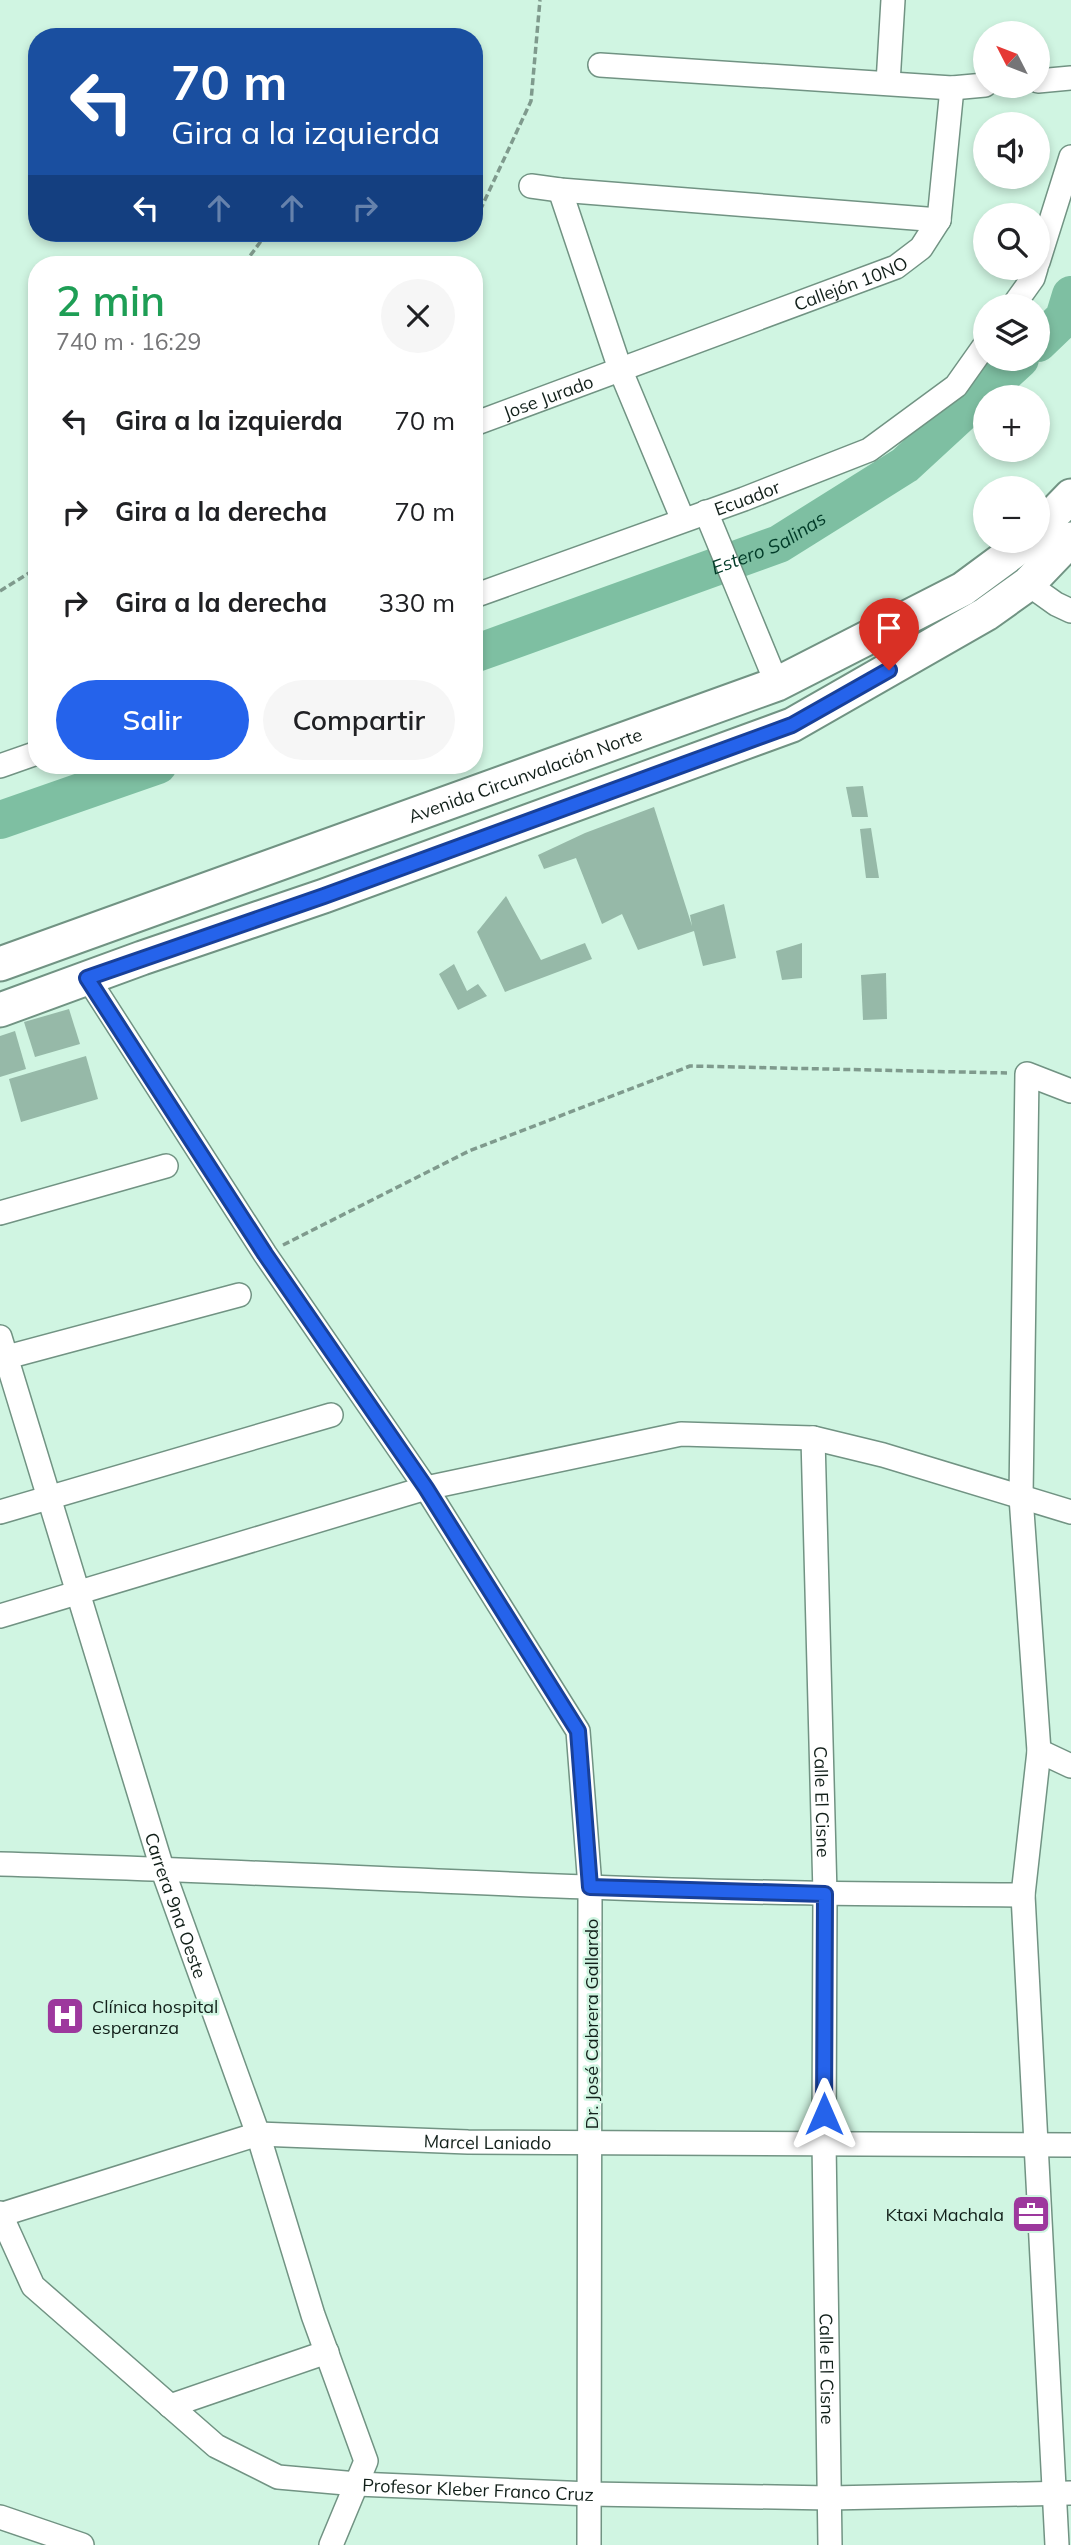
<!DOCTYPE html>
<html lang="es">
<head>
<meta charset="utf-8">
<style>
	:root { --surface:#fff; --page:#f6f6f6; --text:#202124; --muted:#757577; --accent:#2563eb }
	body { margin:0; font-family:Mulish,sans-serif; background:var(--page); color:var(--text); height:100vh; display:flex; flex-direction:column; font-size:26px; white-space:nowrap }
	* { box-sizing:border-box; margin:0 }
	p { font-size:23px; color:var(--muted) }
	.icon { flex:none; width:38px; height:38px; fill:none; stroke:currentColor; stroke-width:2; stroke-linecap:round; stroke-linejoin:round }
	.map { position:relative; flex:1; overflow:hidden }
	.sheet { position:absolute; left:28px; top:256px; width:455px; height:518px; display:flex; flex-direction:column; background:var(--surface); border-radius:28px; box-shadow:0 4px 10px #0003 }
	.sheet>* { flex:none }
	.top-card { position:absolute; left:28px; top:28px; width:455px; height:214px; border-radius:28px; box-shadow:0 4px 10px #0003; background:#1a4fa0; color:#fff; overflow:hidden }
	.needle { width:46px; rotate:312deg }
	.buttons { position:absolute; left:973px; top:21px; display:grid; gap:14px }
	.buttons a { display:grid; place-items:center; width:77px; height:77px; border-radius:50%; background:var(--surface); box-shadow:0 4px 10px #0003; font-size:35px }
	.pin { position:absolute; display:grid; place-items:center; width:60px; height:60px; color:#fff; margin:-72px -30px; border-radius:50% 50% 50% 0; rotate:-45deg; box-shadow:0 0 7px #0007 }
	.pin .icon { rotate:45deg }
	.me { position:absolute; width:77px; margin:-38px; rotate:0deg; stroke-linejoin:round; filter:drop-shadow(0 0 5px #0008) }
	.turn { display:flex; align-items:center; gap:24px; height:147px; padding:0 28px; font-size:32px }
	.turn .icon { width:91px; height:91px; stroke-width:2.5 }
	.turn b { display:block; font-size:49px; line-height:60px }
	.lanes { display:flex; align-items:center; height:66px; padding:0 28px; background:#0003; justify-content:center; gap:35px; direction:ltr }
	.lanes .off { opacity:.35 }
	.round { display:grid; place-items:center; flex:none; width:74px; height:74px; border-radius:37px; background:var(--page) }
	.overview { display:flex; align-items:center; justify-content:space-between; height:119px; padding:0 28px }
	h1 { font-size:42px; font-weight:600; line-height:52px; color:#1e9e55 }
	.primary-button { display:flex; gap:14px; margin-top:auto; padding:14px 28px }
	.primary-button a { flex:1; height:80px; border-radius:42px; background:var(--accent); color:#fff; font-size:28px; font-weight:600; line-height:80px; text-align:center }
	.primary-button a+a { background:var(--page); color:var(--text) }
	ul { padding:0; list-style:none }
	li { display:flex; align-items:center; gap:21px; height:91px; padding:0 28px }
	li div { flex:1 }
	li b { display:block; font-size:26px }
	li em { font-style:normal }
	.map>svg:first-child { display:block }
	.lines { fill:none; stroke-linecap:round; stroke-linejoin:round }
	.river { stroke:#7ebfa2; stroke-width:38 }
	.building { fill:#96b9a8 }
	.street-casing { stroke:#719383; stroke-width:26 }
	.secondary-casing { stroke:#719383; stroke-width:37 }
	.path { stroke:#7f9a8d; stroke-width:3.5; stroke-dasharray:7 3.5; stroke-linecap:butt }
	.street { stroke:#fff; stroke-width:23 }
	.secondary { stroke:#fff; stroke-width:33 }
	.route-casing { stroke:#184099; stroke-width:18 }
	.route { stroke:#2563eb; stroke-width:12 }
	.labels { text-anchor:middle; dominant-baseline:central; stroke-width:5; stroke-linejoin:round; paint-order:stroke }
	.street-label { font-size:18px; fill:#12201a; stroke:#d0f5e2 }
	.poi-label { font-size:18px; fill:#12201a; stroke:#d0f5e2; text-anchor:start }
	.water-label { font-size:19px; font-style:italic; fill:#013b28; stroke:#d0f5e2 }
</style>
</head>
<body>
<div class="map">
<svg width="1071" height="2545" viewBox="0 0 1071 2545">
	<rect width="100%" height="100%" fill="#d0f5e2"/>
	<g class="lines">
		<g class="river">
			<polyline points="1038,343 1064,318 1071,295"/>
			<path id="s1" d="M474 654 779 544 905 465 1020 359"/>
			<polyline points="0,820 158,765"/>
		</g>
	</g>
	<g class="building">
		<polygon points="863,786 868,817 852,817 846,787"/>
		<polygon points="654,807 692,926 690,915 724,904 736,958 703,966 694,931 638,950 622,914 602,924 576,858 544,869 538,855 585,833"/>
		<polygon points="871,828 879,878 866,878 860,829"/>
		<polygon points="506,896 541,960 585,943 592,959 505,992 477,932"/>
		<polygon points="802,943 802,978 782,980 776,951"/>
		<polygon points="454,964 467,991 478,984 487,996 458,1010 439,974"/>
		<polygon points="886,973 887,1019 863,1020 861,975"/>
		<polygon points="69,1009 80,1044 35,1057 24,1022"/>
		<polygon points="15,1031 26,1069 0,1077 0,1036"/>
		<polygon points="86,1056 98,1099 21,1122 9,1079"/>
	</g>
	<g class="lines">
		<g class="street-casing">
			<g id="street">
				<polyline points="600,65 952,88 985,85"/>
				<polyline points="1038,81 1071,78"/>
				<polyline points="888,83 893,0"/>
				<polyline points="531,186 560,190 939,220"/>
				<polyline points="560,190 620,369 683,520"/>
				<polyline points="1038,262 1071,157"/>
				<polyline points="1013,306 1033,278 1036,268"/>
				<path id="s2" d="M474 424 896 267 921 248 939 220 952 88"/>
				<polyline points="706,512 777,684"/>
				<polyline points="1028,584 1056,604 1071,611"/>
				<path id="s3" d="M474 596 744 499 869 450 956 386 985 345"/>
				<polyline points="0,766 37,753"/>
				<polyline points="87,977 265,1254 426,1488 578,1731 590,1887 589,2545"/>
				<polyline points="0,1213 166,1166"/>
				<path id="s4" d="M0 1337 162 1868 258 2134 313 2315 366 2461 331 2545"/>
				<polyline points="0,1359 239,1295"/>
				<path id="s5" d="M813 1438 825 1894 824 2142 830 2545"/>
				<polyline points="0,1512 331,1415"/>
				<polyline points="0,1616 426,1488 681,1434 813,1438 883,1455 1071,1512"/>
				<polyline points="1039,1751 1071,1766"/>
				<path d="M0 1864C196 1869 392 1880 588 1887 733 1893 878 1894 1023 1895"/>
				<path id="s6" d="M0 2213 33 2286 216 2446 278 2477 357 2484 590 2494 830 2498 1071 2493"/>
				<path id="s7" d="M0 2215 258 2134 468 2142 1071 2145"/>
				<polyline points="170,2406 327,2352"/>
				<polyline points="0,2517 82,2545"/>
				<polyline points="1057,2545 1023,1895 1039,1751 1021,1497 1027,1074 1071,1091"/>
			</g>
		</g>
		<g class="secondary-casing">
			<g id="secondary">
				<polyline points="1038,530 1071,496"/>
				<path id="s8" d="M0 964 777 684 963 589 1028 541"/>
				<polyline points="0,1010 142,958 324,896 792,725 986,614 1028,584 1071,539"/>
			</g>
		</g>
		<g class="path">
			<polyline points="474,218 477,217 531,101 540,0"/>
			<polyline points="244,264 267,233"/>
			<polyline points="0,591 29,573 37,561"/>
			<polyline points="283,1245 469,1151 690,1066 1007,1073"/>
		</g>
		<use href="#street" class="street"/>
		<use href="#secondary" class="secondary"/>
	</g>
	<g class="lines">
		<g class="route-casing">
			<polyline id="route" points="824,2114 825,1894 590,1887 578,1731 426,1488 265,1254 87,978 324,896 792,725 889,670"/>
		</g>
		<use href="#route" class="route"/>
	</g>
	<defs>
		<g id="hospital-square" transform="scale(2.0125)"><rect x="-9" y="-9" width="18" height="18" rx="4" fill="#9d389d" stroke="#d0f5e2"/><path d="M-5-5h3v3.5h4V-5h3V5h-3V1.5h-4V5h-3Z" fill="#fff"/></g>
		<g id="office-square" transform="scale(2.0125)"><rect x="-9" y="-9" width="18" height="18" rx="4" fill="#9d389d" stroke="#d0f5e2"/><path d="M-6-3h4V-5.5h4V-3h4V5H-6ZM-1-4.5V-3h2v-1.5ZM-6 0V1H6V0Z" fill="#fff"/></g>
	</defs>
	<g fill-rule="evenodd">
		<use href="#hospital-square" x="65" y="2016"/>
		<use href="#office-square" x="1031" y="2214"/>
	</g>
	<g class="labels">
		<g class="street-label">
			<text stroke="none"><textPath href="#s2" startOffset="402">Callejón 10NO</textPath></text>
			<text stroke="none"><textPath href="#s2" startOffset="79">Jose Jurado</textPath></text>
			<text stroke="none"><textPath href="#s3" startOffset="290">Ecuador</textPath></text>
			<text stroke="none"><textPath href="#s8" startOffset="558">Avenida Circunvalación Norte</textPath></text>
			<text stroke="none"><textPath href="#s5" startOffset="364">Calle El Cisne</textPath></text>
			<text stroke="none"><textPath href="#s4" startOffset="595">Carrera 9na Oeste</textPath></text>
			<text transform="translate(591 2024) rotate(-90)">Dr. José Cabrera Gallardo</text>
			<text stroke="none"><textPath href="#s7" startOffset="500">Marcel Laniado</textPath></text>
			<text stroke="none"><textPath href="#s5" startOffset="931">Calle El Cisne</textPath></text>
			<text stroke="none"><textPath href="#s6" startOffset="593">Profesor Kleber Franco Cruz</textPath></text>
		</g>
		<g class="poi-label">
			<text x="92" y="2006">Clínica hospital<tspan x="92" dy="21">esperanza</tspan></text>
			<text x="1004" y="2214" text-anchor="end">Ktaxi Machala</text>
		</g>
		<g class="water-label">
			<text stroke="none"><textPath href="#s1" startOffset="315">Estero Salinas</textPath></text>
		</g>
	</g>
</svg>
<div class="buttons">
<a><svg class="needle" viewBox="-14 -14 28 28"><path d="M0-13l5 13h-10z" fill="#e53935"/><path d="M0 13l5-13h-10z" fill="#757577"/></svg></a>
<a><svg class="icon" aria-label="sound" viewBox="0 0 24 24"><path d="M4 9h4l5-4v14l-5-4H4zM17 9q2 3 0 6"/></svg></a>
<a><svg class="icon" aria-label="search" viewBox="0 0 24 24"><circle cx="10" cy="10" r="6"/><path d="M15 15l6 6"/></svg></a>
<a><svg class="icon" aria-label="layers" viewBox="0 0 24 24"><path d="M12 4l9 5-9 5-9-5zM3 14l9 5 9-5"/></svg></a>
<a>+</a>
<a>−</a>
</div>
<div class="pin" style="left:889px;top:670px;background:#d93025"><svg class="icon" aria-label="arrive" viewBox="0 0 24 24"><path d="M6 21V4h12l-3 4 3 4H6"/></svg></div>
<svg class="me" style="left:824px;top:2114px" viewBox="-20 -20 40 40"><path d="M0-17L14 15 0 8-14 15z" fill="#2563eb" stroke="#fff" stroke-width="4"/></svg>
<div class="top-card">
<div class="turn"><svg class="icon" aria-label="left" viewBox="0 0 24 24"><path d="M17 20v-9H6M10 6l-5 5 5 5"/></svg><div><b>70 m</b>Gira a la izquierda</div></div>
<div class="lanes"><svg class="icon" aria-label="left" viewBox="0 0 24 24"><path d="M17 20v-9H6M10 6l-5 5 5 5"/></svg><svg class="icon off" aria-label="ahead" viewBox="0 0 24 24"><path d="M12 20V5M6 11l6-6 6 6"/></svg><svg class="icon off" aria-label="ahead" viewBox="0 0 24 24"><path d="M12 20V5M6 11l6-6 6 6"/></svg><svg class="icon off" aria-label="right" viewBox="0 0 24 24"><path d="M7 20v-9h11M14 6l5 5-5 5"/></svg></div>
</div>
<section class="sheet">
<div class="overview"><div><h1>2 min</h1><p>740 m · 16:29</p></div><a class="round"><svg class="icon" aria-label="close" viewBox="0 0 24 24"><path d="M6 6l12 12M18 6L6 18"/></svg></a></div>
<ul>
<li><svg class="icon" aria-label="left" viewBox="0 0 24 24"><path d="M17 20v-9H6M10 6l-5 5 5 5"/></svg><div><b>Gira a la izquierda</b></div><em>70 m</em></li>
<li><svg class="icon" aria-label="right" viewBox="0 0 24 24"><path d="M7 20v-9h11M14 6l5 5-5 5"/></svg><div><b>Gira a la derecha</b></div><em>70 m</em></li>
<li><svg class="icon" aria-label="right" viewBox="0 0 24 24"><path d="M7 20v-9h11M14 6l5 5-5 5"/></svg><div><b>Gira a la derecha</b></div><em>330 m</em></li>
</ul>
<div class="primary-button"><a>Salir</a><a>Compartir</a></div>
</section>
</div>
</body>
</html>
